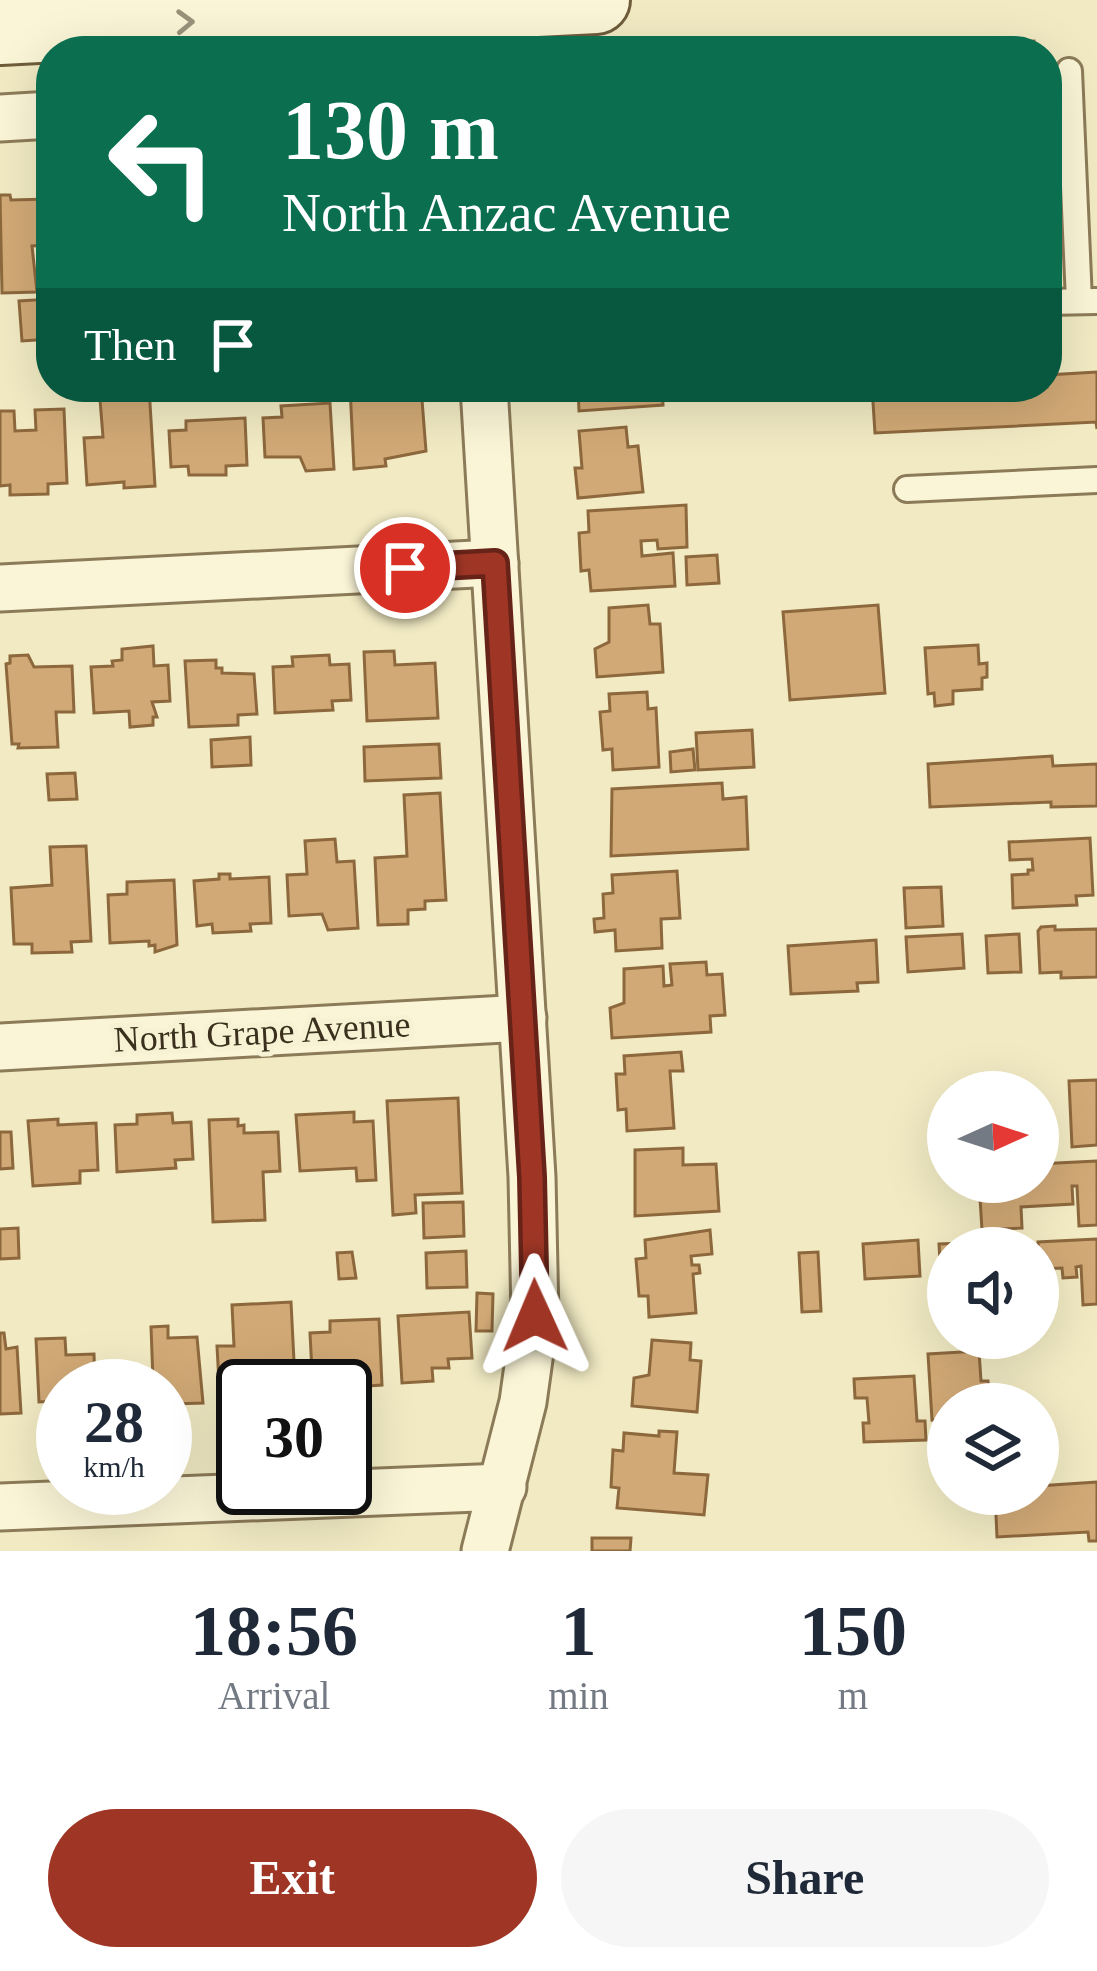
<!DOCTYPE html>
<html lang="en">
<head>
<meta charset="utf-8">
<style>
	:root { --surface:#fff; --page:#f6f6f7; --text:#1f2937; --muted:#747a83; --accent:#9f3625 }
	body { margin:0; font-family:"Times New Roman",serif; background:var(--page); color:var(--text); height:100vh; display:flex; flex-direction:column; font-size:45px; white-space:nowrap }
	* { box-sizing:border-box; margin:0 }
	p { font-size:39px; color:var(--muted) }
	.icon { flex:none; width:66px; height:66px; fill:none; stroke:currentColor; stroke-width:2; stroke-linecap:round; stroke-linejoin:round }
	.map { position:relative; height:1551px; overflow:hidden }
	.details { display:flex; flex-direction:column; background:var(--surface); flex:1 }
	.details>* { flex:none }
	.hud { position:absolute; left:36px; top:36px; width:1026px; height:366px; border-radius:48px; box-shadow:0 12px 48px #0002; background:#0b6e4f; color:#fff; overflow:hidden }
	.needle { width:78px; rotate:87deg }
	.tools { position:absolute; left:927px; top:1071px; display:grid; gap:24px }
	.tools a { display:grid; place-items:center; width:132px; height:132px; border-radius:50%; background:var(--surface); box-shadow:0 12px 48px #0002; font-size:60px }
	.speed { position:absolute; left:36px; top:1359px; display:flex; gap:24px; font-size:60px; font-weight:700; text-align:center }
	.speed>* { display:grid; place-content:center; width:156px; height:156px; border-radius:50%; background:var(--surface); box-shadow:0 12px 48px #0002; line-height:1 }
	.speed small { font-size:30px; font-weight:400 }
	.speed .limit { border:6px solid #111; border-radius:18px; background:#fff; color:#111 }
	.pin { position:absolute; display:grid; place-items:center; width:102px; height:102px; color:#fff; margin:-51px; border:6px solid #fff; border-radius:50%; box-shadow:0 3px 12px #0007 }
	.me { position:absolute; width:132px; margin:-66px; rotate:359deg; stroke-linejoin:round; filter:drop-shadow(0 0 9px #0008) }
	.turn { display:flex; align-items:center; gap:42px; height:252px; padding:0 48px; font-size:54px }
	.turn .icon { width:156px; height:156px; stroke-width:2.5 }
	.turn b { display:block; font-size:84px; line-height:102px }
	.then { display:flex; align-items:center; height:114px; padding:0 48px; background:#0003; gap:24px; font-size:45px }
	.eta { display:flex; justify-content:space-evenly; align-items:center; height:204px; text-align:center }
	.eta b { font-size:72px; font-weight:700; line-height:84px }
	.primary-button { display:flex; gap:24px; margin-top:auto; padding:24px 48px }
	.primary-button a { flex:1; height:138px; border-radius:72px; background:var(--accent); color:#fff; font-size:48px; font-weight:700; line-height:138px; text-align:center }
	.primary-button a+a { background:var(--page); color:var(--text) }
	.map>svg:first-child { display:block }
	.building { fill:#d1a976; stroke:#8d683d; stroke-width:3 }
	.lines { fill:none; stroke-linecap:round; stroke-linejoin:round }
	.service-casing { stroke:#8c7b58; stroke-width:30 }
	.minor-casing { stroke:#8c7b58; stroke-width:51 }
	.secondary-casing { stroke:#6e5c3b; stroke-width:72 }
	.service { stroke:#fbf5d7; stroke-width:24 }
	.minor { stroke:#fbf5d7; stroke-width:45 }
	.secondary { stroke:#fbf5d7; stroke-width:66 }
	.oneway { stroke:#9b927a }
	.route-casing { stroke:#672318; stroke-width:30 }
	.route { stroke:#9f3625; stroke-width:21 }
	.labels { text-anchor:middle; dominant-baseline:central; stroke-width:10; stroke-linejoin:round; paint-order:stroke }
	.street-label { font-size:36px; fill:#3b301d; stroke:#f7f2d3 }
</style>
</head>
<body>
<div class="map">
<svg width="1097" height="1551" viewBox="0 0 1097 1551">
	<rect width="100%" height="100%" fill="#f1eac3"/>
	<g class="building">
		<polygon points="995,39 996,43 1034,41 1034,51 928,51 928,45"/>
		<polygon points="0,195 10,195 11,200 49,199 50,245 32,246 37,292 2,293"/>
		<polygon points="51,299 51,339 22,341 19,301"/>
		<polygon points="1097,372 1097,429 1096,422 875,433 872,387 1047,387 1047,375"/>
		<polygon points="99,387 149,387 155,486 124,488 124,482 87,485 84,438 103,437"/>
		<polygon points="350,387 421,387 426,451 385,459 386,466 354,469"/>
		<polygon points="570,387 662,387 663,405 579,411 578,389"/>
		<polygon points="330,403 334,469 306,471 300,457 265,457 263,418 282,417 281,406"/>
		<polygon points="64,409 67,483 48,484 48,494 10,495 10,485 0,486 0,411 14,411 15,431 36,430 35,410"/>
		<polygon points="245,418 247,465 226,466 226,475 189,475 188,466 171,467 169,431 186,430 186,421"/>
		<polygon points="626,427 628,447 638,446 643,492 578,498 575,468 582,468 579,431"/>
		<polygon points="686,505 687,547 658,549 657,540 641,541 642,556 673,553 675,586 591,591 589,570 581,571 579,533 589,532 588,511"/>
		<polygon points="717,555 719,583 687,585 686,557"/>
		<polygon points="648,605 650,624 660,624 663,672 597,677 595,649 609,642 609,608"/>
		<polygon points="878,605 885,693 790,700 783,612"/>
		<polygon points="978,645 979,664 987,663 987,677 982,678 982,689 953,691 953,704 935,706 934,693 928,694 925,648"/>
		<polygon points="153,646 154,666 168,665 170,701 152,702 157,717 153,717 153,725 130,727 129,711 94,713 91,667 113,666 112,661 122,660 122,649"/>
		<polygon points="394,651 395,665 435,663 438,718 367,721 364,652"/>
		<polygon points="28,655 34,667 72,666 74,712 56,712 58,747 18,748 19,744 12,744 6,664 10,663 10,656"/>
		<polygon points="329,655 330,665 349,664 351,700 332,701 333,710 275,713 273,667 293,666 292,657"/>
		<polygon points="216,660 216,668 222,668 222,673 254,674 257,714 238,715 238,725 189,727 185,661"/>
		<polygon points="647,692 648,709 656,708 659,767 613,770 612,749 603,750 600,712 610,711 609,694"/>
		<polygon points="752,730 754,767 698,770 696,733"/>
		<polygon points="250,737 251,765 212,767 211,740"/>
		<polygon points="439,744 441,778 365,781 364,747"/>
		<polygon points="693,749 695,770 671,772 670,752"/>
		<polygon points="1052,756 1053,766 1097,764 1097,806 1051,807 1051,802 930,807 928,764"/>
		<polygon points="75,773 77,799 49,800 47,774"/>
		<polygon points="722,783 723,799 746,797 748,849 611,856 612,789"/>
		<polygon points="440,793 446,900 425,901 425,909 408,910 408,924 378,925 375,858 407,856 404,795"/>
		<polygon points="1090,838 1093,895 1076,896 1077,905 1013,908 1012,875 1028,874 1028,870 1033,870 1032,859 1010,860 1009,842"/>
		<polygon points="335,839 337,862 354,861 358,928 328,930 322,914 289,916 287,875 307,874 305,841"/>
		<polygon points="86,846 91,941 71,942 72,952 32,953 32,944 14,944 11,888 52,885 50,847"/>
		<polygon points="677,871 680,918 661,919 662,948 616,951 615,930 595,932 594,919 604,918 603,894 613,893 612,875"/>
		<polygon points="219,874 230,874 230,879 269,877 271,923 250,924 251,931 213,933 212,924 197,926 194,881 219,879"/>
		<polygon points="174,880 177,945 155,952 155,945 149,946 149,941 110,943 108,895 127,894 127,882"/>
		<polygon points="941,887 943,926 906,928 904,888"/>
		<polygon points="1055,926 1055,930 1097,929 1097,977 1061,978 1061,972 1040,973 1038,931 1041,927"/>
		<polygon points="962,934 964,968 908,972 906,937"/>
		<polygon points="1019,934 1021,972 988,973 986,936"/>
		<polygon points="876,940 878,982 857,983 858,991 791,994 788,946"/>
		<polygon points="706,962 707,975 722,974 725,1015 710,1016 711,1032 612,1038 610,1008 624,1003 624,969 663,966 664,986 672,985 670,964"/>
		<polygon points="681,1052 683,1071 670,1071 674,1128 627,1131 626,1109 618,1110 616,1074 625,1074 624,1056"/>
		<polygon points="1097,1080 1097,1145 1072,1147 1069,1081"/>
		<polygon points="458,1098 462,1193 415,1195 416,1213 393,1215 387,1101"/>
		<polygon points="354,1112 354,1122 373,1121 376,1180 357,1181 356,1168 300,1171 296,1115"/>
		<polygon points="172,1113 173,1123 191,1122 193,1159 175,1160 176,1168 117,1172 115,1125 137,1124 137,1115"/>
		<polygon points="58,1119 58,1125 96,1123 98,1170 80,1171 80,1183 33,1186 28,1121"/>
		<polygon points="238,1119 238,1126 244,1125 244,1133 278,1132 280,1171 263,1172 265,1220 213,1222 209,1120"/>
		<polygon points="0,1132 11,1132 13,1168 0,1169"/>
		<polygon points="683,1148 683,1165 716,1164 719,1211 635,1216 635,1150"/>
		<polygon points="1097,1161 1097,1225 1079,1226 1077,1186 1072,1186 1073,1204 1021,1207 1022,1228 982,1230 979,1182 1038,1182 1038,1164"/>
		<polygon points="463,1202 464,1236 424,1238 423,1203"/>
		<polygon points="18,1228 19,1258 0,1259 0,1229"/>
		<polygon points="710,1230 712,1254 691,1256 692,1265 699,1265 700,1273 693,1274 696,1313 649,1317 648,1296 639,1296 636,1259 646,1258 645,1240"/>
		<polygon points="1097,1239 1097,1304 1083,1305 1081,1266 1076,1267 1077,1277 1063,1278 1062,1268 1039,1269 1038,1242"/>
		<polygon points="918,1240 920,1276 865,1279 863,1244"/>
		<polygon points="1016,1241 1015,1245 1024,1244 1025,1248 948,1248 948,1299 942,1299 939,1244"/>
		<polygon points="466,1251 467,1287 427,1288 426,1253"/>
		<polygon points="352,1252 356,1278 339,1279 337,1253"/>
		<polygon points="818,1252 821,1311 802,1312 799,1253"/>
		<polygon points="477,1293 493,1294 492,1331 476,1331"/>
		<polygon points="291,1302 295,1381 274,1382 274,1386 243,1386 243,1390 236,1391 236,1383 219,1383 217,1346 234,1346 232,1305"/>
		<polygon points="469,1312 472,1358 448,1359 449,1368 432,1368 433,1381 402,1383 398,1316"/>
		<polygon points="379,1319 382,1385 352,1387 346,1373 312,1372 310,1333 330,1332 330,1321"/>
		<polygon points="168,1326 168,1338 197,1337 203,1403 172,1404 172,1400 165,1400 165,1386 134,1386 134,1381 153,1380 151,1327"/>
		<polygon points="0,1333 4,1333 6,1349 17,1347 21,1413 0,1414"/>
		<polygon points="65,1338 66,1355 94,1354 95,1386 63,1386 63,1411 57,1411 56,1401 39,1402 36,1339"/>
		<polygon points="652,1340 691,1343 690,1360 701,1361 697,1412 632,1406 634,1378 649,1375"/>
		<polygon points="979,1351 981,1381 988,1381 989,1392 981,1392 982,1404 948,1404 948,1432 943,1433 943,1419 932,1420 928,1354"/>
		<polygon points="914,1376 917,1421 925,1421 926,1440 864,1442 863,1423 869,1423 867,1398 855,1398 854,1379"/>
		<polygon points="659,1431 677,1432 674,1473 708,1475 704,1515 617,1508 619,1488 611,1487 613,1450 623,1451 624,1433 659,1436"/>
		<polygon points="1097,1482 1097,1541 1089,1541 1088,1532 997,1537 995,1494 1038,1494 1038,1486"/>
		<polygon points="592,1538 631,1538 630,1551 592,1551"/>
	</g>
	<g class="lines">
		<g class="service-casing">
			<g id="service">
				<polyline points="1069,71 1079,301"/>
				<polyline points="1047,302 1097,301"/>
				<polyline points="907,489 1097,480"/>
			</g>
		</g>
		<g class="minor-casing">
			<g id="minor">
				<polyline points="459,0 463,51"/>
				<polyline points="0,118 51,115"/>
				<polyline points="484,387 532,1177 535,1316 523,1402 485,1551"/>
				<polyline points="0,588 495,563"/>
				<polyline points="0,1047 523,1018"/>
				<polyline points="0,1507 503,1487"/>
			</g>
		</g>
		<g class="secondary-casing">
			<polyline id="secondary" points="0,31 596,0"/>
		</g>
		<use href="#service" class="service"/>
		<use href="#minor" class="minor"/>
		<use href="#secondary" class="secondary"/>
	</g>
	<defs><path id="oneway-chevron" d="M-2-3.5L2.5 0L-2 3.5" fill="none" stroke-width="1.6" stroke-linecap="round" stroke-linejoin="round" transform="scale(3)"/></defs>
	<use class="oneway" href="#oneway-chevron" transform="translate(185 22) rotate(-2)"/>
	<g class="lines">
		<g class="route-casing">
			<polyline id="route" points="405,568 495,563 532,1177 535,1316"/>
		</g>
		<use href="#route" class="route"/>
	</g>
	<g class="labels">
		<g class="street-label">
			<text transform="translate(262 1032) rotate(-3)">North Grape Avenue</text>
		</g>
	</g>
</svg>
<div class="tools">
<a><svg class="needle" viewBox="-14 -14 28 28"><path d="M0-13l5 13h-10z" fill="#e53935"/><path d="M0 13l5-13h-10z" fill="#747a83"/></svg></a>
<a><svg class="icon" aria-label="sound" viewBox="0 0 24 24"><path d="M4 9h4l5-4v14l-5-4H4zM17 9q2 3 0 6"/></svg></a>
<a><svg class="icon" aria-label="layers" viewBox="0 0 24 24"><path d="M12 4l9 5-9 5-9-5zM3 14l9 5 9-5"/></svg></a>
</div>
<div class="speed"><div>28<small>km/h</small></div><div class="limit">30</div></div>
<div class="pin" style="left:405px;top:568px;background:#d93025"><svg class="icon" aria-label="arrive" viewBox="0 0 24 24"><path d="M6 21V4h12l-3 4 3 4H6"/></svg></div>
<svg class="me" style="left:535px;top:1316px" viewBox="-20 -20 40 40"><path d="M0-17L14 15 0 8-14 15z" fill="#9f3625" stroke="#fff" stroke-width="4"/></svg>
<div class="hud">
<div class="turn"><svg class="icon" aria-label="left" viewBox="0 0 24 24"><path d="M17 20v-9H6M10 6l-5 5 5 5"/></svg><div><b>130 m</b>North Anzac Avenue</div></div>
<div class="then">Then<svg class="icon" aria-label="arrive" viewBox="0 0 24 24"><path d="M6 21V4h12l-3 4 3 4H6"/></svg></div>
</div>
</div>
<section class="details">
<div class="eta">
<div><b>18:56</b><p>Arrival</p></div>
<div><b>1</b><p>min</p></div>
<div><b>150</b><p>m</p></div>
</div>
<div class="primary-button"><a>Exit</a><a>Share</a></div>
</section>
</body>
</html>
